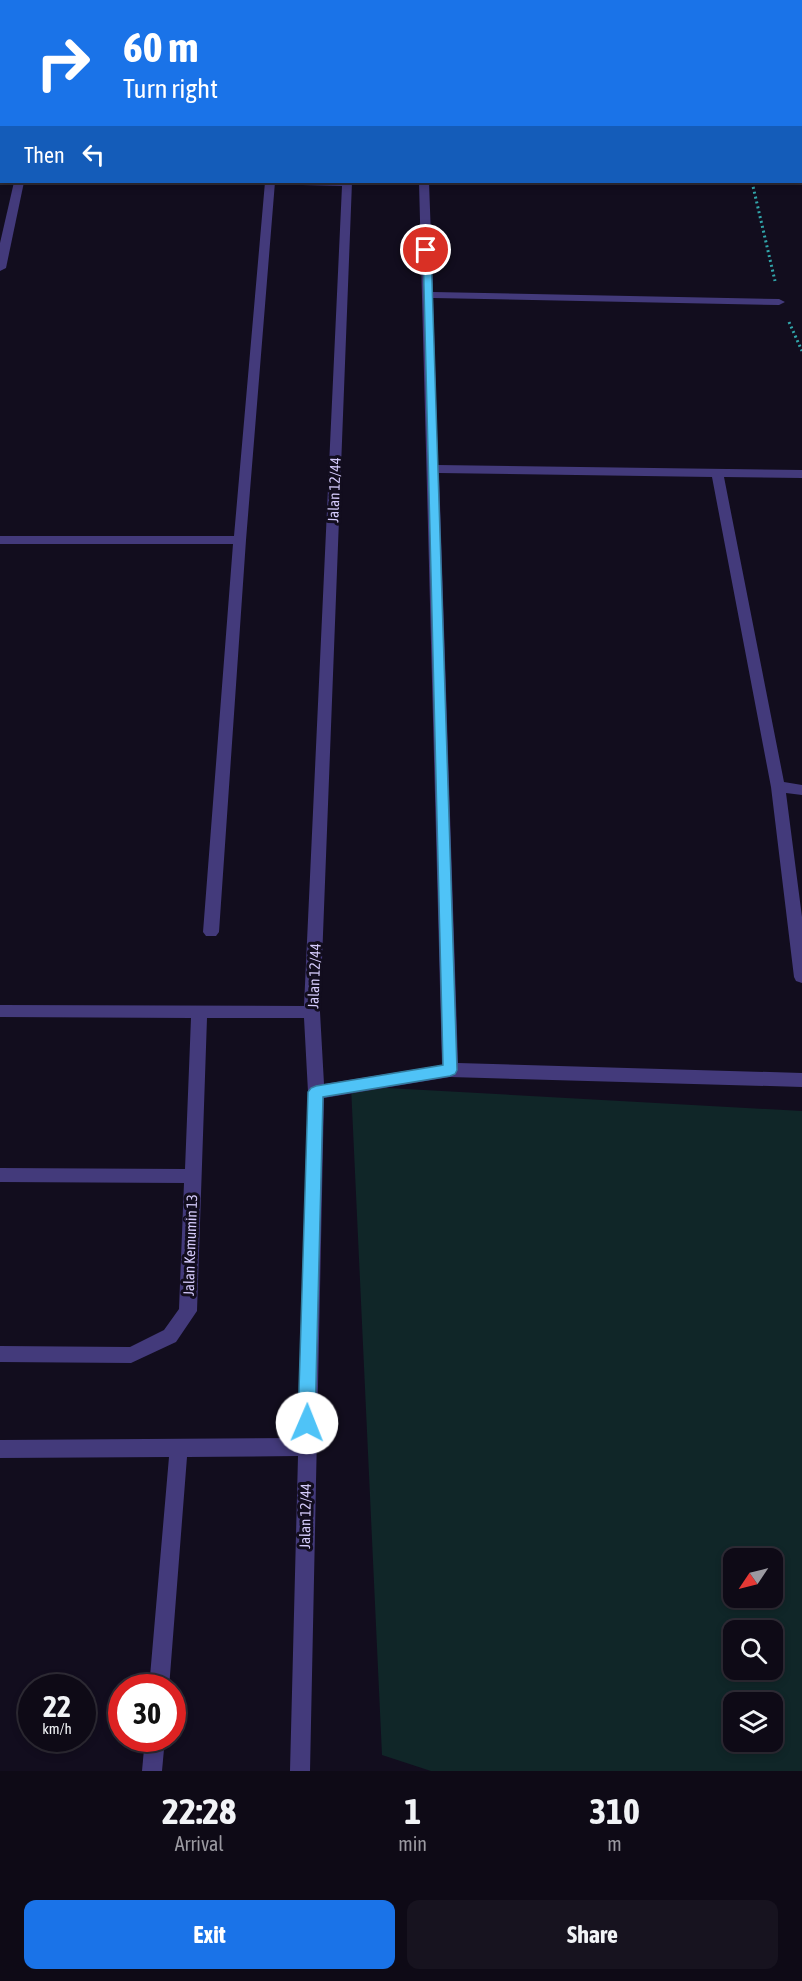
<!DOCTYPE html>
<html lang="en">
<head>
<meta charset="utf-8">
<style>
	:root { --surface:#0e0a16; --page:#17131f; --text:#f1f3f6; --muted:#9b9aa1; --line:#2e2b35; --accent:#1a73e8 }
	body { margin:0; font-family:"Asap Condensed",sans-serif; background:var(--page); color:var(--text); height:100vh; display:flex; flex-direction:column; font-size:22px; white-space:nowrap }
	* { box-sizing:border-box; margin:0 }
	p { font-size:20px; color:var(--muted) }
	.icon { flex:none; width:33px; height:33px; fill:none; stroke:currentColor; stroke-width:2; stroke-linecap:round; stroke-linejoin:round }
	.map { position:relative; height:1771px; overflow:hidden }
	.sheet { display:flex; flex-direction:column; background:var(--surface); flex:1 }
	.sheet>* { flex:none }
	.hud { position:absolute; left:0px; top:0px; width:802px; height:183px; box-shadow:0 3px 9px #0003,0 0 0 2px var(--line); background:#1a73e8; color:#fff; overflow:hidden }
	.needle { width:39px; rotate:235deg }
	.tools { position:absolute; left:723px; top:1548px; display:grid; gap:12px }
	.tools a { display:grid; place-items:center; width:60px; height:60px; border-radius:12px; background:var(--surface); box-shadow:0 3px 9px #0003,0 0 0 2px var(--line); font-size:30px }
	.speed { position:absolute; left:18px; top:1674px; display:flex; gap:12px; font-size:30px; font-weight:700; text-align:center }
	.speed>* { display:grid; place-content:center; width:78px; height:78px; border-radius:50%; background:var(--surface); box-shadow:0 3px 9px #0003,0 0 0 2px var(--line); line-height:1 }
	.speed small { font-size:15px; font-weight:400 }
	.speed .limit { border:9px solid #d22; background:#fff; color:#111 }
	.pin { position:absolute; display:grid; place-items:center; width:51px; height:51px; color:#fff; margin:-26px; border:3px solid #fff; border-radius:50%; box-shadow:0 2px 6px #0007 }
	.me { position:absolute; width:66px; margin:-33px; rotate:1deg; stroke-linejoin:round; filter:drop-shadow(0 0 4px #0008) }
	.turn { display:flex; align-items:center; gap:21px; height:126px; padding:0 24px; font-size:27px }
	.turn .icon { width:78px; height:78px; stroke-width:2.5 }
	.turn b { display:block; font-size:42px; line-height:51px }
	.then { display:flex; align-items:center; height:57px; padding:0 24px; background:#0003; gap:12px; font-size:22px }
	.eta { display:flex; justify-content:space-evenly; align-items:center; height:102px; text-align:center }
	.eta b { font-size:36px; font-weight:700; line-height:42px }
	.action { display:flex; gap:12px; margin-top:auto; padding:12px 24px }
	.action a { flex:1; height:69px; border-radius:12px; background:var(--accent); color:#fff; font-size:24px; font-weight:700; line-height:69px; text-align:center }
	.action a+a { background:var(--page); color:var(--text) }
	.map>svg:first-child { display:block }
	.green { fill:#102628; fill-rule:evenodd }
	.lines { fill:none; stroke-linecap:round; stroke-linejoin:round }
	.path { stroke:#32a6ab; stroke-width:3; stroke-dasharray:2 3; stroke-linecap:butt }
	.minor { fill:#433a7b; fill-rule:evenodd }
	.route { fill:#4fc3f7; stroke:#337fa1; stroke-width:1.5 }
	.labels { text-anchor:middle; dominant-baseline:central; stroke-width:6; stroke-linejoin:round; paint-order:stroke }
	.street-label { font-size:15px; fill:#d6ccfd; stroke:#120d1e }
</style>
</head>
<body>
<div class="map">
<svg width="802" height="1771" viewBox="0 0 802 1771">
	<rect width="100%" height="100%" fill="#120d1e"/>
	<path class="green" d="M351 1086 802 1111V1771H431L382 1755ZM734 1558H772V1598H734ZM734 1630H772V1670H734ZM734 1702H772V1742H734Z"/>
	<g class="lines">
		<g class="path">
			<polyline points="752,182 775,281"/>
			<polyline points="789,322 802,351"/>
		</g>
		<g class="minor">
			<polygon points="36,0 46,0 35,2"/>
			<rect x="279" y="0" width="10" height="2"/>
			<rect x="343" y="0" width="10" height="2"/>
			<rect x="589" y="0" width="10" height="2"/>
			<rect x="0" y="30" width="2" height="6"/>
			<rect x="0" y="50" width="2" height="6"/>
			<rect x="0" y="112" width="2" height="6"/>
			<rect x="801" y="139" width="1" height="6"/>
			<polygon points="0,177 2,182 6,182 0,183"/>
			<polygon points="14,182 24,182 6,268 0,271 0,243"/>
			<polygon points="265,182 275,182 246,540 219,932 216,936 206,936 203,932 233,544 0,544 0,536 234,536"/>
			<polygon points="297,182 352,182 320,1012 324,1084 442,1065 419,182 429,182 433,292 779,299 785,302 779,305 433,298 438,465 802,470 802,478 724,477 784,782 802,785 802,795 786,793 802,917 802,983 796,981 794,977 771,787 712,477 439,473 458,1063 802,1073 802,1087 450,1077 324,1098 310,1771 290,1771 298,1456 187,1457 169,1688 149,1688 169,1457 0,1458 0,1440 299,1438 308,1092 304,1018 207,1018 197,1311 176,1342 131,1363 0,1362 0,1346 130,1347 164,1330 179,1309 184,1183 0,1182 0,1168 185,1169 191,1018 0,1017 0,1005 304,1006 342,186 302,185"/>
			<polygon points="145,1738 165,1738 162,1771 142,1771"/>
		</g>
	</g>
	<polygon class="route" points="423,247 431,250 457,1070 455,1074 450,1076 323,1097 315,1423 313,1429 307,1431 301,1429 298,1423 308,1092 311,1088 316,1086 443,1065"/>
	<g class="labels">
		<g class="street-label">
			<text transform="translate(334 490) rotate(-88)">Jalan 12/44</text>
			<text transform="translate(314 976) rotate(-88)">Jalan 12/44</text>
			<text transform="translate(190 1245) rotate(-88)">Jalan Kemumin 13</text>
			<text transform="translate(305 1516) rotate(-89)">Jalan 12/44</text>
		</g>
	</g>
</svg>
<div class="tools">
<a><svg class="needle" viewBox="-14 -14 28 28"><path d="M0-13l5 13h-10z" fill="#e53935"/><path d="M0 13l5-13h-10z" fill="#9b9aa1"/></svg></a>
<a><svg class="icon" aria-label="search" viewBox="0 0 24 24"><circle cx="10" cy="10" r="6"/><path d="M15 15l6 6"/></svg></a>
<a><svg class="icon" aria-label="layers" viewBox="0 0 24 24"><path d="M12 4l9 5-9 5-9-5zM3 14l9 5 9-5"/></svg></a>
</div>
<div class="speed"><div>22<small>km/h</small></div><div class="limit">30</div></div>
<div class="pin" style="left:426px;top:250px;background:#d93025"><svg class="icon" aria-label="arrive" viewBox="0 0 24 24"><path d="M6 21V4h12l-3 4 3 4H6"/></svg></div>
<svg class="me" style="left:307px;top:1423px" viewBox="-20 -20 40 40"><circle r="19" fill="#fff"/><path d="M0-13L10 11 0 6-10 11z" fill="#4fc3f7"/></svg>
<div class="hud">
<div class="turn"><svg class="icon" aria-label="right" viewBox="0 0 24 24"><path d="M7 20v-9h11M14 6l5 5-5 5"/></svg><div><b>60 m</b>Turn right</div></div>
<div class="then">Then<svg class="icon" aria-label="left" viewBox="0 0 24 24"><path d="M17 20v-9H6M10 6l-5 5 5 5"/></svg></div>
</div>
</div>
<section class="sheet">
<div class="eta">
<div><b>22:28</b><p>Arrival</p></div>
<div><b>1</b><p>min</p></div>
<div><b>310</b><p>m</p></div>
</div>
<div class="action"><a>Exit</a><a>Share</a></div>
</section>
</body>
</html>
